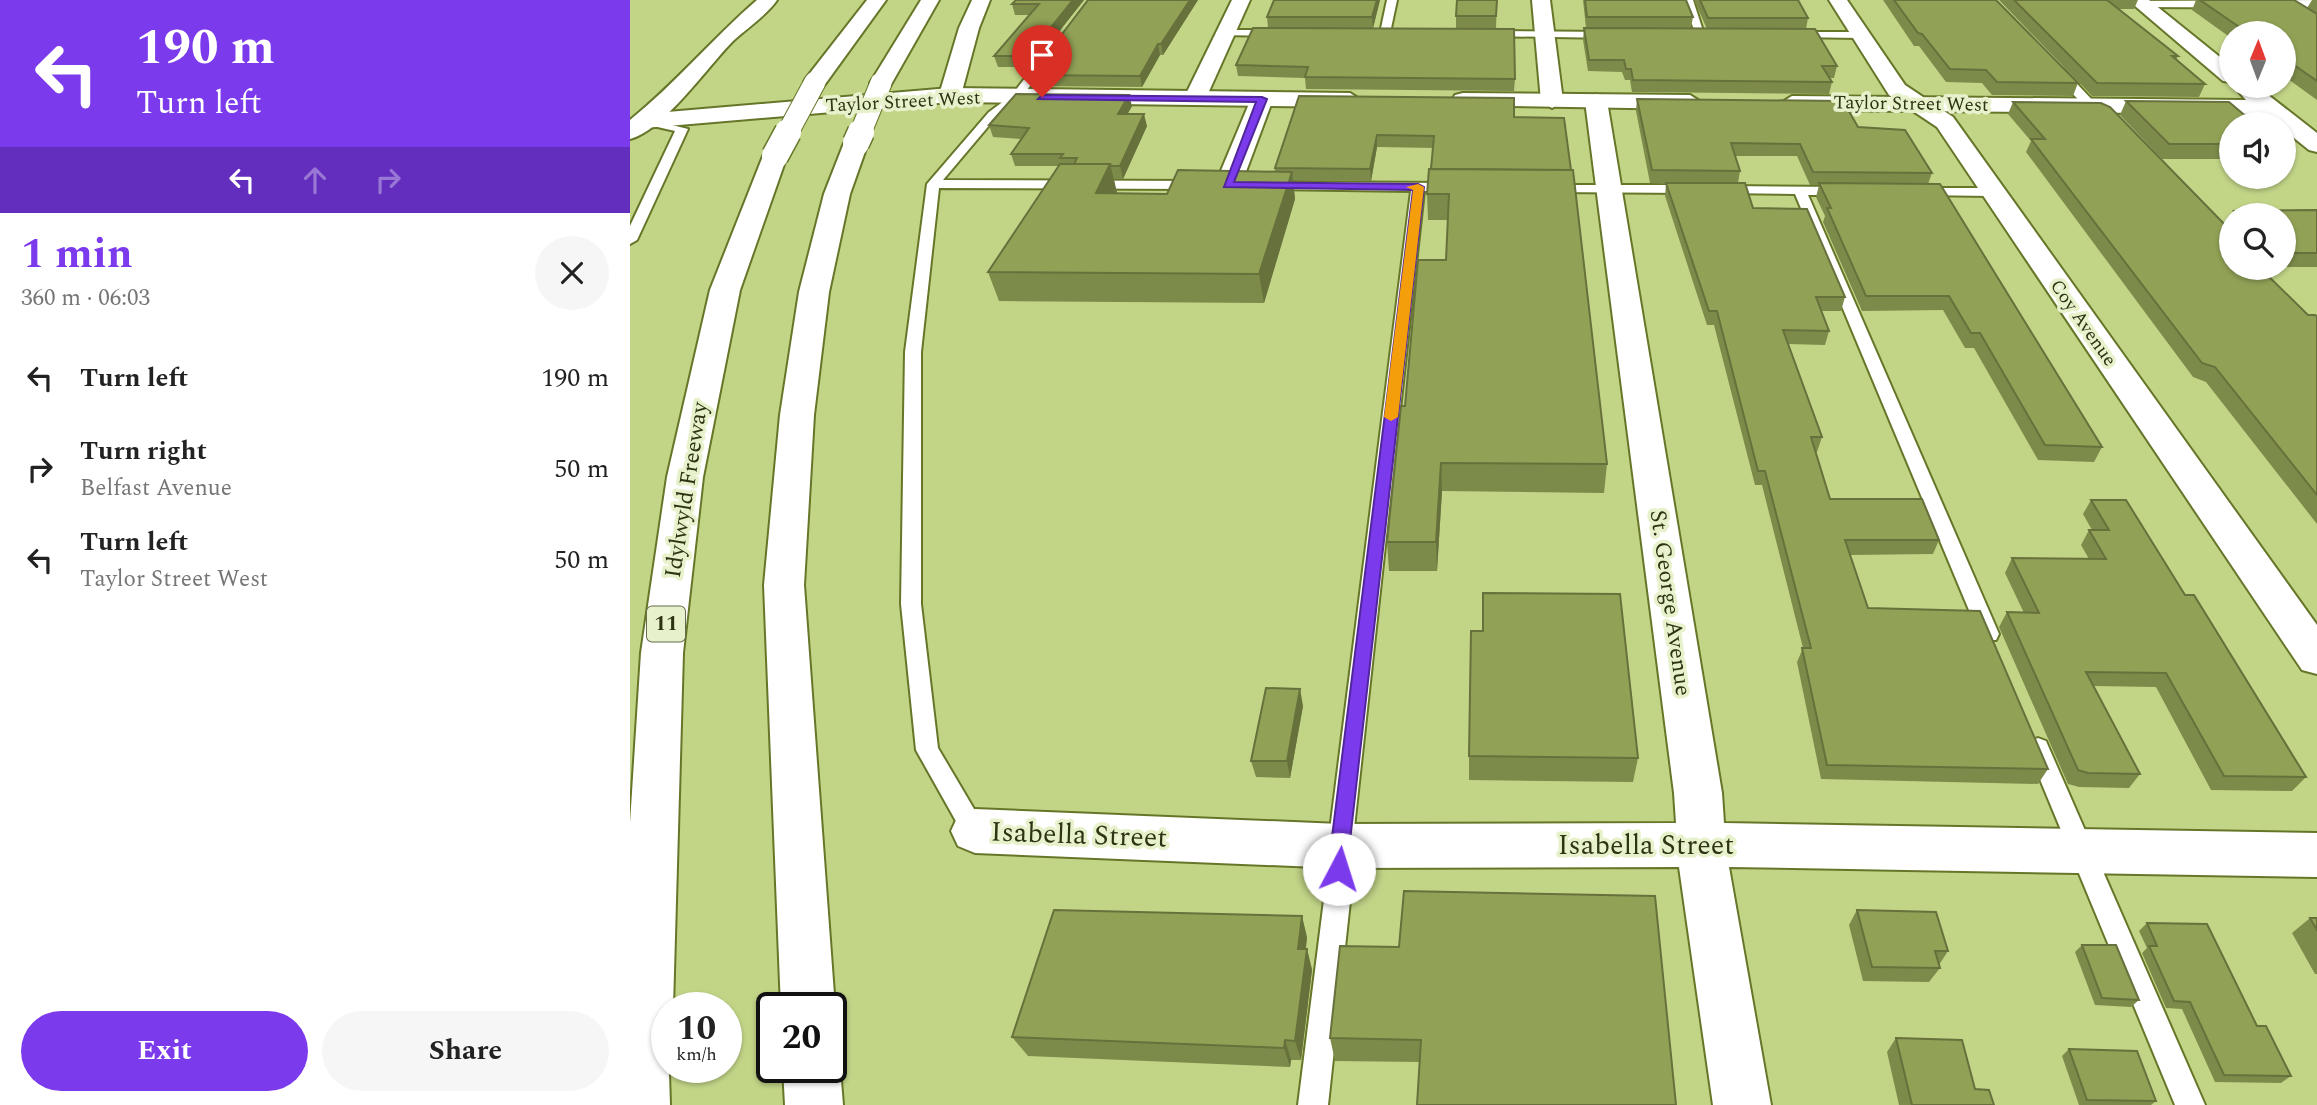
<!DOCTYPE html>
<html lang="en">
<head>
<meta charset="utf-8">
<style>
	:root { --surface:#fff; --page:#f6f6f6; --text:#222; --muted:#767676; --accent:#7c3aed }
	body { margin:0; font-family:Spectral,serif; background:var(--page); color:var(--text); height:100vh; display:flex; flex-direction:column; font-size:26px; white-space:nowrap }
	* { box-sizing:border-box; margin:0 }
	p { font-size:23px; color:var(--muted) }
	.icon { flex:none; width:38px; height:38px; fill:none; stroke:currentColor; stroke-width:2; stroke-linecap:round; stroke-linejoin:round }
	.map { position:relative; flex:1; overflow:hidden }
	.side { display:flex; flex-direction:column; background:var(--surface); width:630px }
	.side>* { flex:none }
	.top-card { background:#7c3aed; color:#fff; overflow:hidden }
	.needle { width:46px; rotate:1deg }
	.tools { position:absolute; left:1589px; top:21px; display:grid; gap:14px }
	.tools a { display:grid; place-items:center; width:77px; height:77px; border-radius:50%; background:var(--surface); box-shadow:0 2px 5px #0004; font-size:35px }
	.speed { position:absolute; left:21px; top:992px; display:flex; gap:14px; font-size:35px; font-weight:700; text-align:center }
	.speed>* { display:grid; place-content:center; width:91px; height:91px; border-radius:50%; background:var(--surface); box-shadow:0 2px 5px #0004; line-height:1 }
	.speed small { font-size:18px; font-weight:400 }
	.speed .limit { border:4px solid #111; border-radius:10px; background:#fff; color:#111 }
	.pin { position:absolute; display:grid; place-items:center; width:60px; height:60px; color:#fff; margin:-72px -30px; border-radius:50% 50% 50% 0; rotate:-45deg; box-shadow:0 0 7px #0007 }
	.pin .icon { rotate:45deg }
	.me { position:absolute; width:77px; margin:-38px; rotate:5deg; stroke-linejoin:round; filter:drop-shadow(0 0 5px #0008) }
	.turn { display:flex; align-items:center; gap:24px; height:147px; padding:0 21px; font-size:32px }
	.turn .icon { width:91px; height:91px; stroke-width:2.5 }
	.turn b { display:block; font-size:49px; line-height:60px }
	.lanes { display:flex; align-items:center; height:66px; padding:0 21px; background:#0003; justify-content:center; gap:35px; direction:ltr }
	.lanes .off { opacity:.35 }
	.round { display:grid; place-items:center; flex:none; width:74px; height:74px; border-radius:37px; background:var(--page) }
	.headline { display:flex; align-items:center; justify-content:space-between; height:119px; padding:0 21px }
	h1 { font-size:42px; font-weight:700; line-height:52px; color:var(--accent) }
	.cta { display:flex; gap:14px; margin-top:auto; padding:14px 21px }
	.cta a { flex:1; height:80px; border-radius:42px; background:var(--accent); color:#fff; font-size:28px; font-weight:700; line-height:80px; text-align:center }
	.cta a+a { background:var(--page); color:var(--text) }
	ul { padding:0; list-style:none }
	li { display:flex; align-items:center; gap:21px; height:91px; padding:0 21px }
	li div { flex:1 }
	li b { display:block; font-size:26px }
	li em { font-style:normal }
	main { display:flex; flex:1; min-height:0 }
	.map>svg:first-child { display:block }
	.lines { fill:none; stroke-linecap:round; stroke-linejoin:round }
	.lane-casing { stroke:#667629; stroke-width:4 }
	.street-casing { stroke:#667629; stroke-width:4 }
	.secondary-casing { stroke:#667629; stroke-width:4 }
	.highway-casing { stroke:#667629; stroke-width:4 }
	.lane { fill:#fff; fill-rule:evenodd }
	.street { fill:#fff; fill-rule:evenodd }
	.secondary { fill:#fff; fill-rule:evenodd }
	.highway { fill:#fff; fill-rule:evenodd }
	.highway-bridge-far1-casing { stroke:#667629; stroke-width:23; stroke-linecap:butt }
	.highway-bridge-casing { stroke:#667629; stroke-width:29; stroke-linecap:butt }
	.highway-bridge-far1 { stroke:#fff; stroke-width:21 }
	.highway-bridge { stroke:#fff; stroke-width:26 }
	.wall { fill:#7d8b4a }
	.shaded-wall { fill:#66713c }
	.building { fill:#91a256; stroke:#66713c; stroke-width:2 }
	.route { fill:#7c3aed; stroke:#51269a; stroke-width:2 }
	.slow { fill:#f59e0b }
	.labels { text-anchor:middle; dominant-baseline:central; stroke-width:7; stroke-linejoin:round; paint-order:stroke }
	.far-street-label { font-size:19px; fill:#2d3414; stroke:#e7f1cb }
	.shield { fill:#e7f1cb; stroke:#656d4b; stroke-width:2 }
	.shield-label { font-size:21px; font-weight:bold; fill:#2d3414 }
	.street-label { font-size:23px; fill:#2d3414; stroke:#e7f1cb }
	.near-street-label { font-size:28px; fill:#2d3414; stroke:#e7f1cb }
</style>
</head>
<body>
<main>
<section class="side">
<div class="top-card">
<div class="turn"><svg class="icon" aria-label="left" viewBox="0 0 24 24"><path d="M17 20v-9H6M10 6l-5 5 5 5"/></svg><div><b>190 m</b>Turn left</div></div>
<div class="lanes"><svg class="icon" aria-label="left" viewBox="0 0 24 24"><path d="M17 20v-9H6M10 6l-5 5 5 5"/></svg><svg class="icon off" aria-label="ahead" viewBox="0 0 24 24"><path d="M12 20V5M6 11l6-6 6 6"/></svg><svg class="icon off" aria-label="right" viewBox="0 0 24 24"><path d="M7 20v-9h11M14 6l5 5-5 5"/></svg></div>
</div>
<div class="headline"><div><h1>1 min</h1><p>360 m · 06:03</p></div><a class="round"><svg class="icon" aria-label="close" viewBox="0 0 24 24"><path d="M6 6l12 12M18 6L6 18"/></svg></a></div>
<ul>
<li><svg class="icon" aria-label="left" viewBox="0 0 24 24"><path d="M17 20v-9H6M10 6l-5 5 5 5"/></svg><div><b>Turn left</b></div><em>190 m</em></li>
<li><svg class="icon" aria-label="right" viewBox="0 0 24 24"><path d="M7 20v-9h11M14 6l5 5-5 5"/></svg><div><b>Turn right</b><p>Belfast Avenue</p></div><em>50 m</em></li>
<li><svg class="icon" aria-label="left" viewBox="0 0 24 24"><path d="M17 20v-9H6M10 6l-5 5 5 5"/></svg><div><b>Turn left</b><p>Taylor Street West</p></div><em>50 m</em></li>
</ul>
<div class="cta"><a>Exit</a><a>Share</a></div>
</section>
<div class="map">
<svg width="1687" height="1105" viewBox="0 0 1687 1105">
	<rect width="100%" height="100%" fill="#c2d587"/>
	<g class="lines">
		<g class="lane-casing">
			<g id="lane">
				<polygon points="757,0 767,0 760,33 755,36 750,33"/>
				<polygon points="1053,0 1063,0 1075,37 1066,35"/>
				<polygon points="596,30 647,30 652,33 647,36 592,35"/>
				<polygon points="859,31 980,32 985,35 980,38 855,36"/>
				<polygon points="1164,32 1231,32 1236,35 1231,38 1160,37"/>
				<polygon points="413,55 422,57 390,99 367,116 313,180 566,181 572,185 566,189 309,188 291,352 291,604 308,748 357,831 354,839 345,842 336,839 286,750 271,604 275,352 297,184 359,112 382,95"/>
				<path d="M1424 68H1432L1466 104 1480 111V115C1457 117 1438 87 1424 72Z"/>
				<polygon points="14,118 58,129 7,240 0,244 0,226 45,131 10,123 8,121"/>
				<polygon points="638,182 822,183 828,187 822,191 794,191 722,846 721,892 698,1105 668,1105 695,892 698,846 781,191 634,189 632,186"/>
				<polygon points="922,185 1060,185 1066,189 1060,193 918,192 916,189"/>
				<polygon points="1093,186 1214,187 1220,191 1214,195 1178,195 1369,634 1366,640 1352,640 1349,634 1165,194 1089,193 1087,190"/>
				<polygon points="1289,188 1362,188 1368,192 1362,196 1284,195 1284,189"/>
				<polygon points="1408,738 1416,741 1419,748 1575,1105 1545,1105 1397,748 1400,741"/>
			</g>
		</g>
		<g class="street-casing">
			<g id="street">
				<path d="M127 0H147C136 16 117 28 103 41 78 66 33 131 0 139V120C45 84 83 38 127 0Z"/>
				<polygon points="602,0 620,0 576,98 573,103 557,103 554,98"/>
				<polygon points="902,0 920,0 933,101 922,108 911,101"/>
				<polygon points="1199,0 1217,0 1275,85 1323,117 1687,625 1687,674 1672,670 1307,127 1259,95"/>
				<polygon points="1687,0 1687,8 1509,7 1500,1"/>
				<polygon points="632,92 643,99 611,185 607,190 589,190 585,185 621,99"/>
				<polygon points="966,94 977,101 1092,793 1094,823 1687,833 1687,877 1099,867 1141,1105 1083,1105 1049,867 710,868 345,853 328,846 321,831 328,816 345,809 710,824 1046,823 1044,793 955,101"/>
			</g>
		</g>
		<g class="secondary-casing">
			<g id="secondary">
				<polygon points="1498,0 1519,0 1601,66 1601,82 1593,81"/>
				<polygon points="1621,86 1628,87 1687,133 1687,152 1679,150 1654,130 1654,124 1647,124 1633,114 1162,110 1151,103 1162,96 1616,100 1609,92 1612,87"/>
				<polygon points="320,88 720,93 731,100 720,107 320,102 14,128 3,121 14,114"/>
				<polygon points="833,93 1060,95 1071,102 1060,109 825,105 822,100 825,95"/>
			</g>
		</g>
		<g class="highway-casing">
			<g id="highway">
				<polygon points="237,0 256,0 193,87 177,87 174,82 177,77"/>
				<polygon points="291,0 309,0 259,88 243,88 240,83"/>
				<polygon points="342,0 360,0 349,28 331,95 328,100 312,100 309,95 329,28"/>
				<polygon points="226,136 234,138 238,143 220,194 199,292 184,415 174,585 205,1008 201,1018 201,1008 151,1008 134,585 150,415 169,292 194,194 214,143 218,138"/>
				<polygon points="145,149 154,151 157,156 110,290 73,477 53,653 43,1008 37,1008 40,1105 0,1105 0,823 11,653 37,477 80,290 133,156 136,151"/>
				<polygon points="201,1048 210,1068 213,1105 155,1105 153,1068 201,1068"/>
			</g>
		</g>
		<use href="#lane" class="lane"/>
		<use href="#street" class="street"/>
		<use href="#secondary" class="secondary"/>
		<use href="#highway" class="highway"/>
		<g class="highway-bridge-far1-casing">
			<g id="highway-bridge-far1">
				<polyline points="157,134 185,82"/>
				<polyline points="230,134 251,83"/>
			</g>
		</g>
		<g class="highway-bridge-casing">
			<g id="highway-bridge">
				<polyline points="226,143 231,132"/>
				<polyline points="145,156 158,132"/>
			</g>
		</g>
		<use href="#highway-bridge-far1" class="highway-bridge-far1"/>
		<use href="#highway-bridge" class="highway-bridge"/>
	</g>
	<g class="wall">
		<polygon points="454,0 401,67 368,67 364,56 400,15 385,15 382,4"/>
		<polygon points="458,0 568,0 533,55 530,55 512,87 404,86 401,75"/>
		<polygon points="644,0 750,0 743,28 638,28 637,17"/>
		<polygon points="867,0 866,28 826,28 826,16"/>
		<polygon points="953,0 1056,0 1063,17 1061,28 956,28"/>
		<polygon points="1064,0 1168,0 1178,18 1176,29 1207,66 1204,78 1199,78 1202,82 1199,94 1002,92 1000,80 995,80 992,72 958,71 953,40 954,28 1077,29"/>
		<polygon points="1253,0 1366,0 1448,83 1443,96 1362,95 1352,83 1316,82 1289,46 1284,46"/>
		<polygon points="1369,0 1508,0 1504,9 1488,9 1548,56 1546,60 1575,84 1569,97 1462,96"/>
		<polygon points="1566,0 1664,0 1677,8 1682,0 1687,0 1687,100 1654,76 1654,33 1601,33 1601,38 1562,10"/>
		<polygon points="623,28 885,79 884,91 676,89 675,78 608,76 606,65"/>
		<polygon points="669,96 884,117 977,464 974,493 812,491 807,571 759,571 757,542 775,406 816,260 818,220 798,220 797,194 803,148 747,147 741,181 663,180 665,199 634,303 369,301 358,272 429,166 385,166 381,154 391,139 363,137 359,125 502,106 497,114 517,126 493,179 484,179 486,193 537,194 645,172 645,168"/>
		<polygon points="1007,99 1228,127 1302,173 1298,184 1472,447 1464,462 1408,460 1344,348 1335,348 1313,310 1232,311 1193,222 1195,216 1186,197 1189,185 1180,185 1167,156 1105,156 1110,171 1108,183 1123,208 1215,297 1211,311 1192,311 1199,331 1195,345 1158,344 1192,437 1187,452 1186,452 1200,499 1309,540 1303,554 1220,555 1238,608 1418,769 1408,784 1191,779 1167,662 1173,648 1132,485 1125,485 1084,325 1077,325 1035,196 1036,184 1020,183 1006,111"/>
		<polygon points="1496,101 1601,124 1601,159 1532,159 1490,115"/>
		<polygon points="1383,102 1601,268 1678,315 1687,316 1687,524 1576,382 1563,377 1396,152 1401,141 1378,114"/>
		<polygon points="1687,210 1687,267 1654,267 1654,215 1601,215 1601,230 1596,224 1604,211"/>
		<polygon points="1461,500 1555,595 1676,777 1662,791 1581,790 1526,687 1464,686 1510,774 1499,788 1449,787 1438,784 1369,627 1377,612 1394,613 1375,573 1382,558 1459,559 1451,545 1459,530 1462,530 1453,514"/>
		<polygon points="673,706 660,778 626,777 621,761"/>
		<polygon points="839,756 1008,758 1003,782 839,780"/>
		<polygon points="1227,910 1318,951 1309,965 1310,968 1299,982 1233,981 1219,925"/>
		<polygon points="1680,918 1687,918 1687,974 1685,974 1662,933"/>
		<polygon points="1517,923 1627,1026 1661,1076 1651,1083 1585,1082 1552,1009 1536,1008 1512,953 1517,948 1509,931"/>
		<polygon points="677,937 676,949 677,949 682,970 671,1060 661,1060 660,1067 398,1056 382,1037"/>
		<polygon points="1452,945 1509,1000 1501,1007 1465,1005 1445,952"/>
		<polygon points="710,946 1046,1105 790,1062 705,1061 700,1038"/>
		<polygon points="1266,1038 1345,1089 1364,1105 1269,1105 1257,1052"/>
		<polygon points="1439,1049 1526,1101 1521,1105 1449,1105 1432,1056"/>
	</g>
	<g class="shaded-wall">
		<polygon points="443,0 454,0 401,67 398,56"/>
		<polygon points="560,0 568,0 533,55 531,44"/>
		<polygon points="747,0 750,0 743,28 742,17"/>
		<polygon points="528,44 530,55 512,87 510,76"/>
		<polygon points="499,95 502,106 491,126 488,114"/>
		<polygon points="514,114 517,126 493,179 490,166"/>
		<polygon points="747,135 747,147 741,181 740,169"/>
		<polygon points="480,164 487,192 474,221 466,193"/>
		<polygon points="662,172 665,199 634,303 629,274"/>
		<polygon points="811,463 812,491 807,571 806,542"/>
		<polygon points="670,689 673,706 660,778 657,761"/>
		<polygon points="672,916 677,937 673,970 668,949"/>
		<polygon points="677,949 682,970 671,1060 665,1041"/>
		<polygon points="655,1040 661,1060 660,1067 654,1048"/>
	</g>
	<g class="building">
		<polygon points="386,0 443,0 398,56 364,56 409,4 382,4"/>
		<polygon points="458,0 560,0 531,44 528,44 510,76 401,75"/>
		<polygon points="644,0 747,0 742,17 637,17"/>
		<polygon points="827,0 867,0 866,16 826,16"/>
		<polygon points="955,0 1056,0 1063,17 957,17"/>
		<polygon points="1070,0 1168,0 1178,18 1078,18"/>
		<polygon points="1264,0 1366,0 1448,83 1367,82 1356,70 1320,69 1292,34 1288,33"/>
		<polygon points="1384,0 1477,0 1548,56 1542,56 1575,84 1467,83"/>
		<polygon points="1570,0 1664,0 1687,14 1687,81 1654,58 1654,33 1618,33"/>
		<polygon points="623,28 884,29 885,79 675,77 678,67 606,65"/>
		<polygon points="954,28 1185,29 1207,66 1192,66 1202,82 1003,80 1001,69 996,69 994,60 959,60"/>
		<polygon points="386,94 499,95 488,114 514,114 490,166 481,166 480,164 444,164 447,158 430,158 433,154 381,154 399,128 359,125"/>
		<polygon points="669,96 884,98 884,117 934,118 941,170 801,169 804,136 747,135 740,169 645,168"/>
		<polygon points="1007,99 1213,101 1228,127 1275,130 1302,173 1183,172 1170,144 1101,143 1110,171 1022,170"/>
		<polygon points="1496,101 1599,102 1625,124 1601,124 1601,144 1539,144"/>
		<polygon points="1383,102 1471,103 1480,107 1601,231 1601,268 1630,268 1678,315 1685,315 1687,316 1687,495 1585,367 1572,363 1401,139 1415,139"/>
		<polygon points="430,164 480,164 466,193 537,194 548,170 662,172 629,274 358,272"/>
		<polygon points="799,169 943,170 977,464 811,463 806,542 757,542 771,406 775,406 788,260 816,260 819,194 797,194"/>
		<polygon points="1036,183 1115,183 1123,208 1177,209 1215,297 1186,297 1199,331 1153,330 1192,437 1181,437 1200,499 1292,499 1309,540 1215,540 1238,608 1350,611 1418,769 1197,765 1172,648 1181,648 1135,471 1128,471 1087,311 1079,311"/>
		<polygon points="1189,183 1310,184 1472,447 1415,445 1350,333 1341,333 1319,296 1236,296 1197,208 1201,208"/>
		<polygon points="1687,210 1687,253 1654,253 1654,215 1607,215 1604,211"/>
		<polygon points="1461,500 1496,500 1555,595 1564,595 1676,777 1594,776 1536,673 1456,672 1510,774 1458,773 1448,770 1377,612 1409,613 1382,558 1476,559 1459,530 1479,530"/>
		<polygon points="853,593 990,594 1008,758 839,756 841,631 853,631"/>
		<polygon points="636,688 670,689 657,761 621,761"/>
		<polygon points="774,891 1025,896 1046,1105 787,1105 791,1040 700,1038 710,946 769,947"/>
		<polygon points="424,910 672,916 668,949 677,949 665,1041 655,1040 654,1048 382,1037"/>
		<polygon points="1227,910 1306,912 1318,951 1305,951 1310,968 1242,967"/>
		<polygon points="1680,918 1687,918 1687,930"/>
		<polygon points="1517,923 1577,924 1627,1026 1636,1026 1661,1076 1594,1075 1560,1002 1544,1001 1519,946 1527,946"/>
		<polygon points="1452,945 1486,945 1509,1000 1472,998"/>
		<polygon points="1266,1038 1332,1040 1345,1089 1359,1090 1364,1105 1282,1105"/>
		<polygon points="1439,1049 1507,1051 1526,1101 1457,1100"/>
	</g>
	<polygon class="route" points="412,95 632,97 637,99 604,182 788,184 794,187 716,876 709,879 701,876 698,869 783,190 594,187 626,102 408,99"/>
	<polygon class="slow" points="788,184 794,187 768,417 761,421 754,417 783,190 776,187"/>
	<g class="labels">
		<g class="far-street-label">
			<text transform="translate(273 102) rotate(-3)">Taylor Street West</text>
			<text transform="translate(1281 104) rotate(1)">Taylor Street West</text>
			<text transform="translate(1453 323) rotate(55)">Coy Avenue</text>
		</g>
		<rect class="shield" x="17" y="606.5" width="38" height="35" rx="5"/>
		<g class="shield-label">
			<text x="36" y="624">11</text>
		</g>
		<g class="street-label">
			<text transform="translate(57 490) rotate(-81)">Idylwyld Freeway</text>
			<text transform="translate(1040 603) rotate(82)">St. George Avenue</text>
		</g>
		<g class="near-street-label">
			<text transform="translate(449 835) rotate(2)">Isabella Street</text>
			<text x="1016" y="845">Isabella Street</text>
		</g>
	</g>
</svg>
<div class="tools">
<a><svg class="needle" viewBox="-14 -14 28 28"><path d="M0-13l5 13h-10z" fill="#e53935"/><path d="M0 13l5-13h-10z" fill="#767676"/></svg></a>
<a><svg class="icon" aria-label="sound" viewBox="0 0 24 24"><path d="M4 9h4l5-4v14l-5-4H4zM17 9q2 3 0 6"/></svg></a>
<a><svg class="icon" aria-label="search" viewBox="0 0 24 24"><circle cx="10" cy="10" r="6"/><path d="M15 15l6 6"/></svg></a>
</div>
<div class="speed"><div>10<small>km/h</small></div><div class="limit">20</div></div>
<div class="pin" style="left:412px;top:97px;background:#d93025"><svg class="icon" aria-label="arrive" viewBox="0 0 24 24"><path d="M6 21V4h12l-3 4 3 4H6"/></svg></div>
<svg class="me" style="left:709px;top:869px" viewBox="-20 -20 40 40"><circle r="19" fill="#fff"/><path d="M0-13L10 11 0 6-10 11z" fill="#7c3aed"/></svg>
</div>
</main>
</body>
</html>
